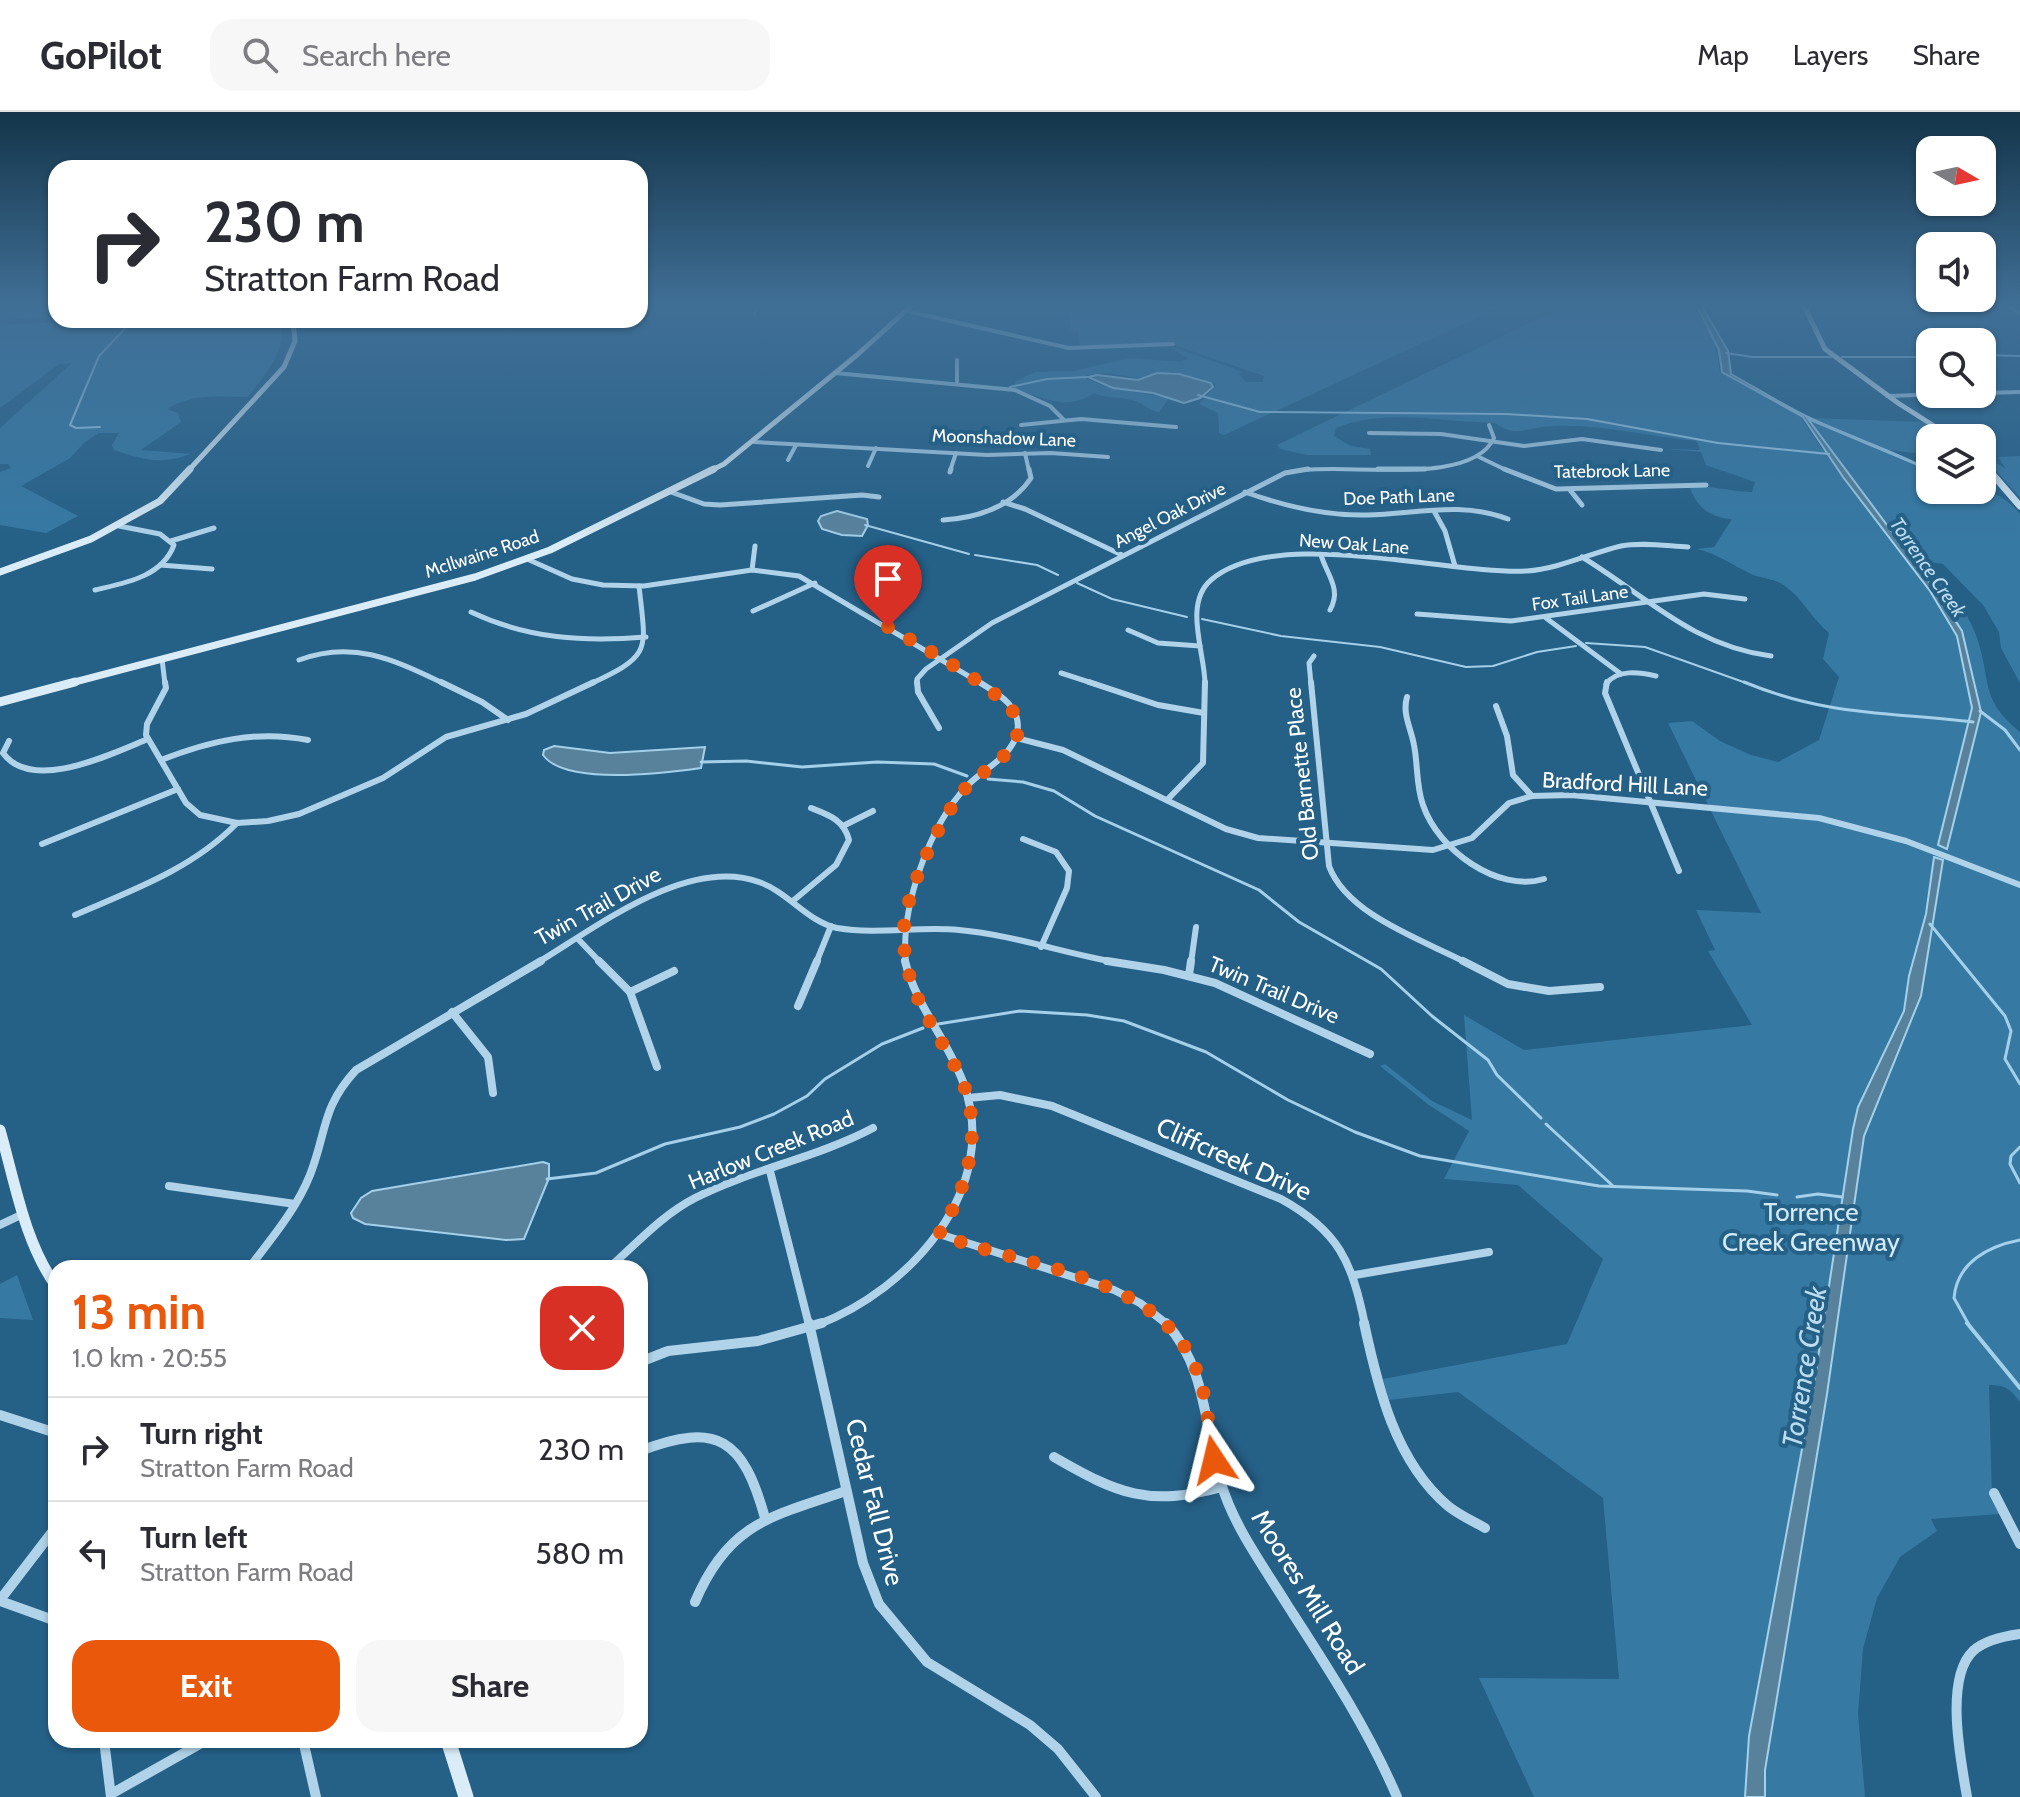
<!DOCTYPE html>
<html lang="en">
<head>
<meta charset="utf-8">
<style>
	:root { --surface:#fff; --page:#f7f7f7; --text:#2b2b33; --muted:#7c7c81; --line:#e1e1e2; --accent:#ea580c }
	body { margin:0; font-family:Cabin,sans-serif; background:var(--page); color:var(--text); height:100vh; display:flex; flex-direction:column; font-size:30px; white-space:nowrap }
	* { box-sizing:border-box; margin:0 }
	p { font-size:26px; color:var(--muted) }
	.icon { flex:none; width:44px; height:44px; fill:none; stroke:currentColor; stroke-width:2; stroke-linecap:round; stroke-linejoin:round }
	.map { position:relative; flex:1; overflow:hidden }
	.panel { position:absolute; left:48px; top:1148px; width:600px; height:488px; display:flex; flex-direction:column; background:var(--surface); border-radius:24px; box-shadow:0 2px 6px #0004 }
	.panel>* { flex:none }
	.guide { position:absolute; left:48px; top:48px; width:600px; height:168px; border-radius:24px; box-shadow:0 2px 6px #0004; background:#fff; color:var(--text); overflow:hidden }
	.needle { width:52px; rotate:99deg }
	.controls { position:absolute; left:1916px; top:24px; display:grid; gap:16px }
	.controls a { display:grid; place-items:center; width:80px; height:80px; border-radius:16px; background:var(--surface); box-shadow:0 2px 6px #0004; font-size:40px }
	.pin { position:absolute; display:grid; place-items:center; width:68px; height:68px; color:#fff; margin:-82px -34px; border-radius:50% 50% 50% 0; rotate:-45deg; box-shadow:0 0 8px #0007 }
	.pin .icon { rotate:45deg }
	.me { position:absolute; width:88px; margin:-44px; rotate:350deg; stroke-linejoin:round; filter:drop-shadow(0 0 6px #0008) }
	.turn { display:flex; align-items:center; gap:28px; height:168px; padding:0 24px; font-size:36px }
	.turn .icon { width:104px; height:104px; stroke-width:2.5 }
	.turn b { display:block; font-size:56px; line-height:68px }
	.round { display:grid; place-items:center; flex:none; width:84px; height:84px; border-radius:24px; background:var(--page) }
	.overview { display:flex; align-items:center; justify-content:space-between; height:136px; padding:0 24px }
	h1 { font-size:48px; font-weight:700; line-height:60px; color:var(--accent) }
	.primary-button { display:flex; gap:16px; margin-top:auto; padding:16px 24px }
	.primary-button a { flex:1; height:92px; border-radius:24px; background:var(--accent); color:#fff; font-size:32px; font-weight:700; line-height:92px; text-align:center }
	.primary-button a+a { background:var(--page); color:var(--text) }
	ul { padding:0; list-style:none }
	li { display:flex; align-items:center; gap:24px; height:104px; padding:0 24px; border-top:2px solid var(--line) }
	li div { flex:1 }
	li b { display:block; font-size:30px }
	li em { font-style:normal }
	header { display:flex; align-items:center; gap:48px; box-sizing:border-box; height:112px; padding:0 40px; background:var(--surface); border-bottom:2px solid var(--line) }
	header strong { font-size:38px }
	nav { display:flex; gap:44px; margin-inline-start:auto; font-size:28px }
	.search { width:560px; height:72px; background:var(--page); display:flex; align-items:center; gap:20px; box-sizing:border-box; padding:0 28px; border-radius:24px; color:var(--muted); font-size:30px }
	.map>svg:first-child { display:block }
	.green { fill:#3679a3 }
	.water { fill:#58829c; stroke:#a4d0ea; stroke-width:2 }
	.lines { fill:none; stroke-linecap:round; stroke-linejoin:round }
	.stream-far2 { stroke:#a4d0ea; stroke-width:2 }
	.stream-far1 { stroke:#a4d0ea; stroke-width:3 }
	.stream { stroke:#a4d0ea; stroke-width:4 }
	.street-far4 { stroke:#b0d3e9; stroke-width:4 }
	.street-far3 { stroke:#b0d3e9; stroke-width:5 }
	.street-far2 { stroke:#b0d3e9; stroke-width:6 }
	.street-far1 { stroke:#b0d3e9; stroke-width:8 }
	.street { stroke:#b0d3e9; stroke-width:10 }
	.secondary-far4 { stroke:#daecf7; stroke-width:5 }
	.secondary-far3 { stroke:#daecf7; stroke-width:7 }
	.secondary-far2 { stroke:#daecf7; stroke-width:9 }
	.secondary-far1 { stroke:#daecf7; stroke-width:11 }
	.secondary { stroke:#daecf7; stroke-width:15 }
	.route { stroke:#ea580c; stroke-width:14; stroke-dasharray:0 25.2 }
	.labels { text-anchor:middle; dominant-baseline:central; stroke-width:8; stroke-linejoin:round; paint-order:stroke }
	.far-street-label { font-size:18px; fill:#fff; stroke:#256087 }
	.far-water-label { font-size:20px; font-style:italic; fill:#bcddf0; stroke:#256087 }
	.street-label { font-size:22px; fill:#fff; stroke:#256087 }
	.near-street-label { font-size:26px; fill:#fff; stroke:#256087 }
	.near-park-label { font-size:26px; fill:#d4eaf7; stroke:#256087 }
	.near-water-label { font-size:28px; font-style:italic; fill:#bcddf0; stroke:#256087 }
</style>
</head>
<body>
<header>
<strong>GoPilot</strong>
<div class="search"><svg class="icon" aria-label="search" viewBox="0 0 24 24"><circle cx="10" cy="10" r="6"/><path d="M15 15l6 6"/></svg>Search here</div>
<nav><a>Map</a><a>Layers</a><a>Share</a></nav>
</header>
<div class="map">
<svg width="2020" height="1685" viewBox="0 0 2020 1685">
	<rect width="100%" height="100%" fill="#256087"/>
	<g class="green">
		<polygon points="0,194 56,194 56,205 0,208"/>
		<path d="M1067 194H1502L1224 323 1219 321 1218 301 1199 292 1215 275V271L1172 260 1138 266 1106 261 1086 263V267L1107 275 1169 286 1159 300C1149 299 1145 292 1135 289 1121 284 1111 288 1094 281 1068 300 1042 285 1013 276L1016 269 1035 260 1074 259 1129 246 1181 250 1188 246 1170 236 1173 235 1243 260 1239 262 1246 270H1263L1264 264 1169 231 1080 235 1079 221 1071 218Z"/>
		<path d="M1565 194H1695L1715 231 1720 260 1800 304 1823 338H1827L1801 301 1812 306 1925 310 1950 326H1930V347L1914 341 1890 338 1930 359V378C1968 378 1993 369 2020 402V571L2001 536 1999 520 1983 493 1943 452 1923 449C1942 471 1968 497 1977 526 1992 570 1979 586 2020 620V1290C2010 1277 2006 1273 1989 1273L1992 1386 2000 1402 1931 1407 1937 1419 1900 1445 1877 1486 1863 1537 1858 1602 1865 1685H1534L1479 1566 1619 1567 1603 1386 1458 1280 1389 1288 1383 1267 1567 1232 1603 1147 1518 1073 1444 1067 1469 1019 1429 993 1380 954 1385 952 1432 989 1472 1008 1464 903 1524 938 1752 913 1708 839 1715 838 1696 798 1761 801 1668 611 1692 609 1720 629 1751 643 1778 650 1819 628 1839 565 1823 547 1829 521C1812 507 1803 487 1785 474 1775 466 1760 467 1749 461 1731 452 1717 442 1697 437L1714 435 1732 407C1710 406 1696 395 1689 373 1711 374 1729 379 1752 380L1755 370 1706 353 1701 340 1666 337 1700 338 1697 329C1650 325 1602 312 1554 314 1530 314 1516 327 1495 311 1443 310 1384 296 1336 316L1334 324 1351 334 1370 337 1371 343H1307L1280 337 1277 333Z"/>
		<path d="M114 208 282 210C285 243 266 260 248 285 219 285 193 281 167 297L178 301 181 310 141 338 191 342C158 353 146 348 114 338L112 333 119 321H99L85 330 70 346 21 374 78 404 46 421 0 413V360L11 356 8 352H0V316L72 251 59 252 0 296V213Z"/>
		<polygon points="1982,342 2006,357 1998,345 2020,344 2020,386"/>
		<polygon points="17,1163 33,1208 0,1206 0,1172"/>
	</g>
	<g class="water">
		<path d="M1697 194H1702L1728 239 1731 262C1756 276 1780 291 1806 304 1847 324 1890 337 1930 358L1808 307 1936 479 1962 519 1981 600 1947 737 1938 733 1972 596 1957 524 1930 479 1843 365 1803 305 1722 260 1719 238Z"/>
		<polygon points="1157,261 1179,262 1211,271 1213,275 1200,286 1184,291 1153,281 1113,276 1088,265 1097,263 1138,268"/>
		<polygon points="837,399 867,407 868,413 862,424 842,423 822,417 818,409 821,404"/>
		<path d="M554 634 610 641 705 635 701 656C666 661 565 674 543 643L544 638Z"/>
		<polygon points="1934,745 1943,748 1921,884 1864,1024 1827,1282 1765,1658 1765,1685 1745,1685 1749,1624 1814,1272 1853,1017 1858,995 1904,899 1909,864 1926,802"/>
		<polygon points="543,1050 549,1052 549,1066 524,1127 506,1128 365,1112 353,1106 351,1101 361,1086 372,1079"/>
	</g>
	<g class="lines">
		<g class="stream-far2">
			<polyline points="754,202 758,194"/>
			<polyline points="1726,241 1752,245 1831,245"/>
			<polyline points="1982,243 2020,244"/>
			<polyline points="1842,245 1930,245"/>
			<polyline points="1010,275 1047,267 1088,265"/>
			<polyline points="1198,283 1260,300 1506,302 1587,307 1718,331 1829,342"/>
			<polyline points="100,315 76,316 70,313 99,244 133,208"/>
			<polyline points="865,413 969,442"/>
			<polyline points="975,443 1037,453 1058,463"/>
			<polyline points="1077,471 1112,487 1187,505"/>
			<polyline points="1202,507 1281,524 1380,535 1466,555 1493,554 1537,540 1576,534"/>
			<polyline points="1586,531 1645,535 1749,572"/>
		</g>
		<g class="stream-far1">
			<path d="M1744 570C1826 604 1888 600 1973 610"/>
			<polyline points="1980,599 2005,618 2020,638"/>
			<polyline points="701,650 746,649 802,655 877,650 934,652 967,664"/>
			<polyline points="988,667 1023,670 1054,679 1095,704 1259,778 1299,810 1381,857 1432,904 1488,948 1497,963 1541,1006"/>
			<polyline points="1930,812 2005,904 2011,919 2005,947 2020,972"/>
			<polyline points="938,912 1020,899 1087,903 1124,909 1206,940 1288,988 1355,1020 1420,1044 1599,1074 1747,1079 1777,1083"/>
			<polyline points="1546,1012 1613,1074"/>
			<polyline points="2020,1035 2011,1044 2010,1052 2020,1071"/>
			<polyline points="547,1067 596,1061 665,1032 740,1015 774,1002 807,984 825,967 882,932 923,916"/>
			<polyline points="1797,1085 1818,1082 1842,1085"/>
			<path d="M1969 1213 1954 1186C1957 1150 1989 1134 2020 1128"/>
		</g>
		<polyline class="stream" points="1967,1211 2020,1276"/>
		<g class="street-far4">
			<polyline points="2009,194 2020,201"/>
			<polyline points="906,199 1069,236 1173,232"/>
			<polyline points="957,248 957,271"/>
			<polyline points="835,261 1015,278 1050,294 1064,308"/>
			<polyline points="1982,281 2020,280"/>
			<polyline points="1887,284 1948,282"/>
			<polyline points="1021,313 1081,307 1176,315"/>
			<polyline points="1369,321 1441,322 1524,334 1582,327 1661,338"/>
			<polyline points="754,330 987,343 1051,341 1108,345"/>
			<polyline points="1025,341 1029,359"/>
			<polyline points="1477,344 1508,359"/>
			<polyline points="788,348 796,333"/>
			<polyline points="868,354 876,336"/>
			<polyline points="950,359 956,341"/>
			<path d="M1297 359C1344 350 1471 376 1494 326L1489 313"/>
		</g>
		<g class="street-far3">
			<polyline points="1378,357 1425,357"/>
			<polyline points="1504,357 1556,377 1706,373"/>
			<polyline points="950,360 951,357"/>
			<polyline points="1570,378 1582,393"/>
			<polyline points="671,380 704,392 720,393 862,383 879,385"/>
			<path d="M1245 380C1284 394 1325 404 1367 403 1416 402 1460 389 1508 407"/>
			<polyline points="1003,390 1025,397 1122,443"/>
			<polyline points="1434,399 1445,419 1455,454"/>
			<path d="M943 408C976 406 1012 395 1031 366L1029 357"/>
			<polyline points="171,429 214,416"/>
			<path d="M1321 443C1327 463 1342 477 1330 498"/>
			<path d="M1582 445C1646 484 1693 534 1771 544"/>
			<polyline points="527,447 572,467 603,473 644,474 752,458 799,464 982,572"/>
			<polyline points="160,453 212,457"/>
			<polyline points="752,458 755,434"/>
			<path d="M95 478C125 471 162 465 174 433L160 422 119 414"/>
			<polyline points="753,499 815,471"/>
			<path d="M471 500C528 527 584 530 646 525"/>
			<polyline points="1417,502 1511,509 1704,482 1745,487"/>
			<polyline points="1546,506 1621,562"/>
			<polyline points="1128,518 1158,531 1200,534"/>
			<polyline points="162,547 165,572"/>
			<path d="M299 548C354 527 396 549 445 572"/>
			<polyline points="1061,561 1095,572"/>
			<path d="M590 572C653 543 646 539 639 474"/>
			<polyline points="917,572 917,567 926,557 992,511 1285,361 1308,357"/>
			<path d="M1205 572C1205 541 1183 492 1211 468 1275 413 1446 463 1527 459 1558 457 1591 441 1621 434 1642 430 1667 434 1688 435"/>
			<polyline points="1311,572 1309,551 1314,544"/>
			<path d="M1606 572C1617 557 1639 560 1656 564"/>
		</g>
		<g class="street-far2">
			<polyline points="165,570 166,576 147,612 146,623 186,691 200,703 237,711 268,709 299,702 383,666 446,625 526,602 594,570"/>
			<polyline points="441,570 482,590 508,608"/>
			<polyline points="917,570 918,580 939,616"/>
			<polyline points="1089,570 1158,593 1204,601"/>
			<path d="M1311 570 1329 754C1347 803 1423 828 1467 851"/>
			<polyline points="1607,570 1605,581 1679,759"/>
			<path d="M1407 585C1402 602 1411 616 1414 633 1418 653 1416 674 1423 693 1438 738 1498 781 1544 767"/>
			<polyline points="1496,594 1507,624 1513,663 1532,684"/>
			<polyline points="1016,626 1063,638 1226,717 1258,726 1433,738 1472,726 1509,691 1532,684 1571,683 1819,706 1906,729 2020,773"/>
			<path d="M9 629 3 641C32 681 111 642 148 627"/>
			<path d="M161 648C210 629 255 618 308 628"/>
			<polyline points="1167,688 1203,651 1205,570"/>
			<polyline points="845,713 873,699"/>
			<polyline points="1023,727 1056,740 1069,759 1067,776 1041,835"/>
			<polyline points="42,732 178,677"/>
			<path d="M794 788 836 753 849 728C844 708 829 703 811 696"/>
			<path d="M75 803C133 778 192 757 237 711"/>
			<polyline points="578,827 601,851"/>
			<path d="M537 851C597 815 687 744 759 770 788 780 808 810 837 816 878 823 919 814 959 818 1014 823 1066 842 1120 851"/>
			<polyline points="816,851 831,814"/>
			<path d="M906 851C900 796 929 714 967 674 984 656 1011 646 1017 621 1023 595 997 581 979 570"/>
			<polyline points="1191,851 1196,815"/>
		</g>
		<g class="street-far1">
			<polyline points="599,849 630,880 657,955"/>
			<polyline points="1107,849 1164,858 1215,871 1370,942"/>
			<polyline points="1463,849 1508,872 1549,879 1600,875"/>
			<polyline points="1189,863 1191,849"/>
			<polyline points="630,880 674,859"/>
			<polyline points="798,894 817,849"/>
			<polyline points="452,900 488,945 493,981"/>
			<path d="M968 986 1000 983 1052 994 1281 1087C1339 1119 1352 1150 1365 1213"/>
			<polyline points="770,1059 809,1213"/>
			<polyline points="169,1074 295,1092"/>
			<polyline points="0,1113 23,1102"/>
			<polyline points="939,1122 1114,1178 1140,1191 1168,1213"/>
			<path d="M249 1156C271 1127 296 1098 310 1063 327 1020 321 996 356 958L541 849"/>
			<path d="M609 1156C636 1132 662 1103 695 1086 752 1057 816 1046 873 1016"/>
			<polyline points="1355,1163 1489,1140"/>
			<path d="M817 1213C909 1178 1003 1077 963 970 947 927 916 894 905 849"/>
		</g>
		<g class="street">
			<polyline points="809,1211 863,1451 879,1492 927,1550 1030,1613 1058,1637 1096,1685"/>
			<path d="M1166 1211C1207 1256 1204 1315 1221 1371 1234 1415 1264 1455 1288 1494 1328 1556 1368 1617 1397 1685"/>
			<path d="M1364 1211C1378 1276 1395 1349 1448 1394 1459 1403 1473 1409 1485 1416"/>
			<polyline points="640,1250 668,1239 758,1229 822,1211"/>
			<polyline points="0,1303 56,1321"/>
			<path d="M640 1339C718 1309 743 1327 765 1406"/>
			<path d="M1054 1345C1118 1382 1148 1395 1222 1375"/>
			<polyline points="1994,1381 2020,1432"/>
			<polyline points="0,1488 56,1415"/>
			<polyline points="0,1489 56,1509"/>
			<path d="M695 1490C728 1411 772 1404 846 1379"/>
			<polyline points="104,1628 111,1685"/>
			<polyline points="303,1628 316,1685"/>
			<polyline points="111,1682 207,1628"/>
			<path d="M1967 1685C1961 1649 1944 1567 1973 1539 1985 1528 2005 1524 2020 1522"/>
		</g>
		<g class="secondary-far4">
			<polyline points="1804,194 1825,237 1898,291 1953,326"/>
			<polyline points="1982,350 1990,359"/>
			<polyline points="188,359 284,255 295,229 293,208"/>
			<polyline points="710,359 724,352 857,243 911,194"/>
		</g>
		<g class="secondary-far3">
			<polyline points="1988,357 2020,394"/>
			<polyline points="0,460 91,427 160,389 190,357"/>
			<polyline points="67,572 475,465 550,438 714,357"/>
		</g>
		<polyline class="secondary-far2" points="0,590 75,570"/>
		<path class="secondary-far1" d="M0 1018C15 1070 24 1129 56 1174"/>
		<polyline class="secondary" points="448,1628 466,1685"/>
	</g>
	<linearGradient id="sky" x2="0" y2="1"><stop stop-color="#14354a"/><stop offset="0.45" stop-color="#406f96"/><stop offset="1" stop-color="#406f96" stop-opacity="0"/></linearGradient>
	<rect width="2020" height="430" fill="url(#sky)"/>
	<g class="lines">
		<path class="route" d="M888 515C913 530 1015 584 1018 610 1022 643 981 657 964 678 940 707 906 780 904 816 901 873 931 909 956 956 986 1011 970 1072 939 1122 1023 1156 1158 1161 1196 1257 1208 1285 1208 1318 1214 1348"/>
	</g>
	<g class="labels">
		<g class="far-street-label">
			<text transform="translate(1004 326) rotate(2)">Moonshadow Lane</text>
			<text transform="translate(1612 359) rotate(-1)">Tatebrook Lane</text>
			<text transform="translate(1399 385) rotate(-2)">Doe Path Lane</text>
			<text transform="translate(1170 403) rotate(-27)">Angel Oak Drive</text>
			<text transform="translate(1354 432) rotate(4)">New Oak Lane</text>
			<text transform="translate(482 442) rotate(-18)">McIlwaine Road</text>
			<text transform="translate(1580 486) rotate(-8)">Fox Tail Lane</text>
		</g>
		<g class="far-water-label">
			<text transform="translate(1928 455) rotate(55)">Torrence Creek</text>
		</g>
		<g class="street-label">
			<text transform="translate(1302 662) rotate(-96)">Old Barnette Place</text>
			<text transform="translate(1625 672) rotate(3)">Bradford Hill Lane</text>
			<text transform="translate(598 794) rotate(-29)">Twin Trail Drive</text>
			<text transform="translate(1274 878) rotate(23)">Twin Trail Drive</text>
			<text transform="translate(771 1038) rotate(-22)">Harlow Creek Road</text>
		</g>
		<g class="near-street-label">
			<text transform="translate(1234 1047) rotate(24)">Cliffcreek Drive</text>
			<text transform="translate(875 1390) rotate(76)">Cedar Fall Drive</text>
			<text transform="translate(1308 1480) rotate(58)">Moores Mill Road</text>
		</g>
		<g class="near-park-label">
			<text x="1811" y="1100">Torrence<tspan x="1811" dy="30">Creek Greenway</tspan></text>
		</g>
		<g class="near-water-label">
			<text transform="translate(1804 1255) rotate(-81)">Torrence Creek</text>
		</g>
	</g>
</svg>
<div class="controls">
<a><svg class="needle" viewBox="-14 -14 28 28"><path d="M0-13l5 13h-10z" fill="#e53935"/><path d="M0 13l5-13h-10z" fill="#7c7c81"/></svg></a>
<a><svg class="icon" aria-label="sound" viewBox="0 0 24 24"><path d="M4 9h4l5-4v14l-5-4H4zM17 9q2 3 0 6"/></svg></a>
<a><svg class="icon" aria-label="search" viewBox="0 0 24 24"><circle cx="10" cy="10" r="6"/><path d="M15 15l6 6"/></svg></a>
<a><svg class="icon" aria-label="layers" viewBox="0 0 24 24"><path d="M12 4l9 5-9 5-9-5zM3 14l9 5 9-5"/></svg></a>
</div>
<div class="pin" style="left:888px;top:515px;background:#d93025"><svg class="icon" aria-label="arrive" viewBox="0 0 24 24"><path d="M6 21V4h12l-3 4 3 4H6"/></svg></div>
<svg class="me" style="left:1214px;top:1348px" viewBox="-20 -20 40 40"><path d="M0-17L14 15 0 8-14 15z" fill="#ea580c" stroke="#fff" stroke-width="4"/></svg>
<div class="guide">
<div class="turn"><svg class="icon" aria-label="right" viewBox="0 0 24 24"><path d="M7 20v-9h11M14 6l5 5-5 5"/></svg><div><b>230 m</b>Stratton Farm Road</div></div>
</div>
<section class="panel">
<div class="overview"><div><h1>13 min</h1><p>1.0 km · 20:55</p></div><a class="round" style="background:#d93025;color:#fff"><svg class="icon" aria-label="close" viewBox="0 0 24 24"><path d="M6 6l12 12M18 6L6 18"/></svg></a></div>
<ul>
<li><svg class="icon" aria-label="right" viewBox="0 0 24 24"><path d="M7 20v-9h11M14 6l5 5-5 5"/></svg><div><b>Turn right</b><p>Stratton Farm Road</p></div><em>230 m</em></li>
<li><svg class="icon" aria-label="left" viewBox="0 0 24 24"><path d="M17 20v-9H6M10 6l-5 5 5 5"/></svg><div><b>Turn left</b><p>Stratton Farm Road</p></div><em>580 m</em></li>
</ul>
<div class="primary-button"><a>Exit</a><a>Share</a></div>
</section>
</div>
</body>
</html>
